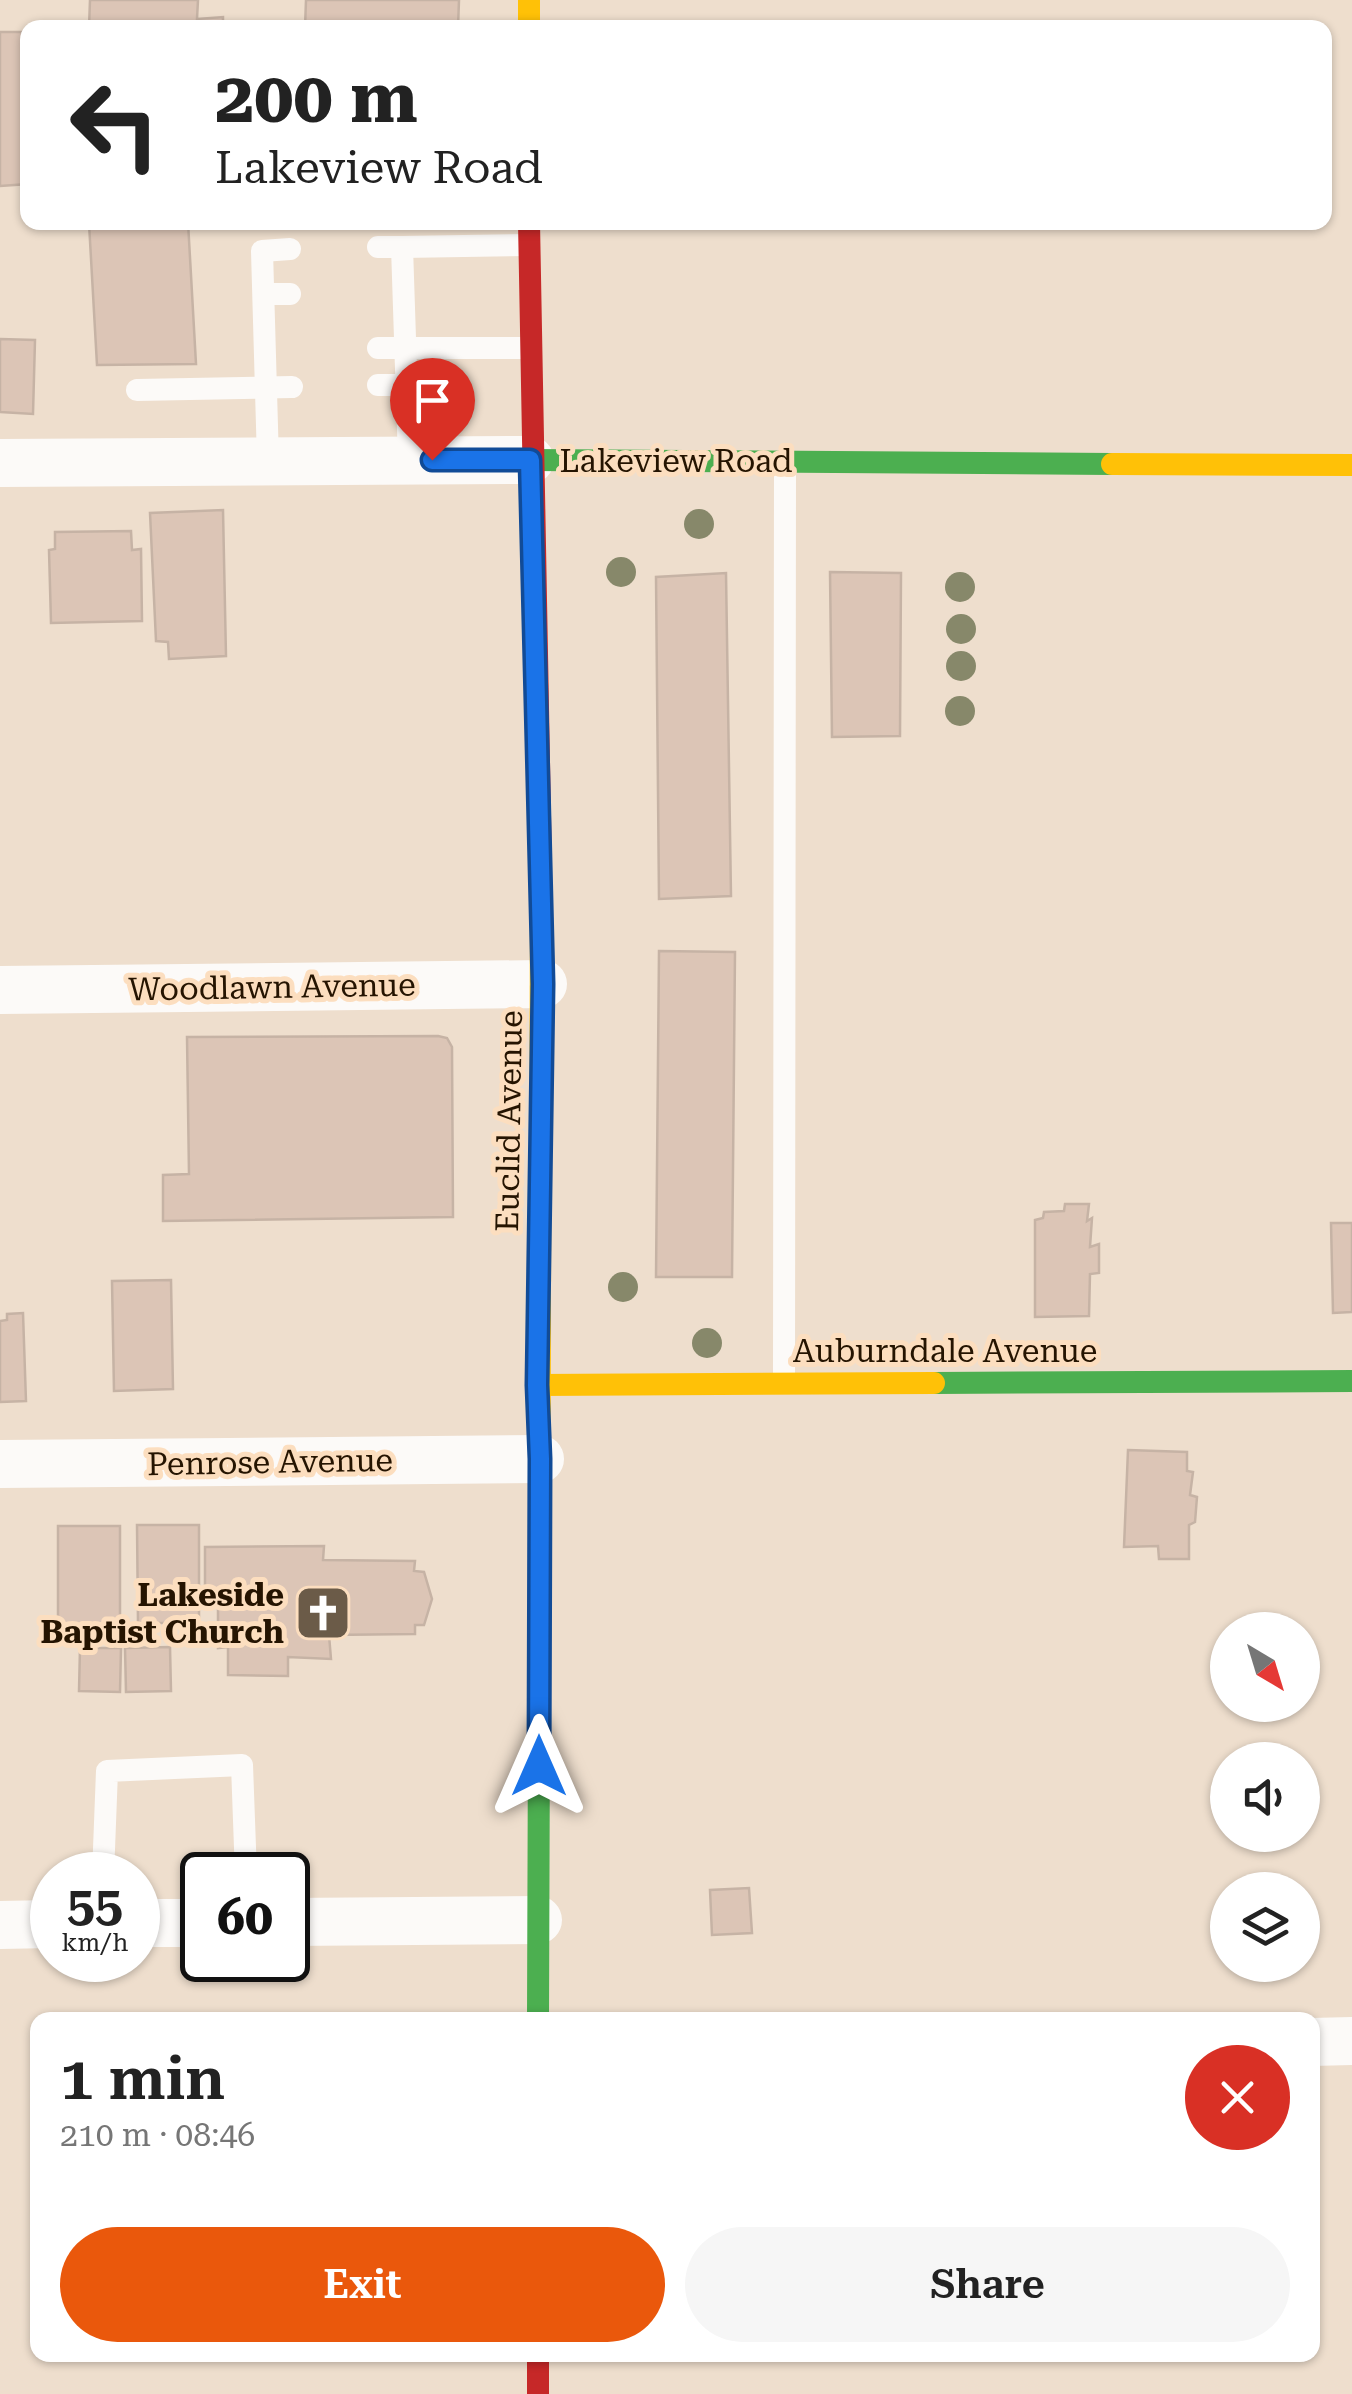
<!DOCTYPE html>
<html lang="en">
<head>
<meta charset="utf-8">
<style>
	:root { --surface:#fff; --page:#f6f6f6; --text:#222; --muted:#767676; --accent:#ea580c }
	body { margin:0; font-family:"Roboto Serif",serif; background:var(--page); color:var(--text); height:100vh; display:flex; flex-direction:column; font-size:38px; white-space:nowrap }
	* { box-sizing:border-box; margin:0 }
	p { font-size:32px; color:var(--muted) }
	.icon { flex:none; width:55px; height:55px; fill:none; stroke:currentColor; stroke-width:2; stroke-linecap:round; stroke-linejoin:round }
	.map { position:relative; flex:1; overflow:hidden }
	.drawer { position:absolute; left:30px; top:2012px; width:1290px; height:350px; display:flex; flex-direction:column; background:var(--surface); border-radius:20px; box-shadow:0 2px 8px #0004 }
	.drawer>* { flex:none }
	.guide { position:absolute; left:20px; top:20px; width:1312px; height:210px; border-radius:20px; box-shadow:0 2px 8px #0004; background:#fff; color:var(--text); overflow:hidden }
	.needle { width:65px; rotate:142deg }
	.tools { position:absolute; left:1210px; top:1612px; display:grid; gap:20px }
	.tools a { display:grid; place-items:center; width:110px; height:110px; border-radius:50%; background:var(--surface); box-shadow:0 2px 8px #0004; font-size:50px }
	.speed { position:absolute; left:30px; top:1852px; display:flex; gap:20px; font-size:50px; font-weight:700; text-align:center }
	.speed>* { display:grid; place-content:center; width:130px; height:130px; border-radius:50%; background:var(--surface); box-shadow:0 2px 8px #0004; line-height:1 }
	.speed small { font-size:25px; font-weight:400 }
	.speed .limit { border:5px solid #111; border-radius:15px; background:#fff; color:#111 }
	.pin { position:absolute; display:grid; place-items:center; width:85px; height:85px; color:#fff; margin:-102px -42px; border-radius:50% 50% 50% 0; rotate:-45deg; box-shadow:0 0 10px #0007 }
	.pin .icon { rotate:45deg }
	.me { position:absolute; width:110px; margin:-55px; rotate:0deg; stroke-linejoin:round; filter:drop-shadow(0 0 8px #0008) }
	.turn { display:flex; align-items:center; gap:35px; height:210px; padding:0 30px; font-size:45px }
	.turn .icon { width:130px; height:130px; stroke-width:2.5 }
	.turn b { display:block; font-size:70px; line-height:85px }
	.round { display:grid; place-items:center; flex:none; width:105px; height:105px; border-radius:52px; background:var(--page) }
	.headline { display:flex; align-items:center; justify-content:space-between; height:170px; padding:0 30px }
	h1 { font-size:60px; font-weight:600; line-height:75px }
	.cta { display:flex; gap:20px; margin-top:auto; padding:20px 30px }
	.cta a { flex:1; height:115px; border-radius:60px; background:var(--accent); color:#fff; font-size:40px; font-weight:600; line-height:115px; text-align:center }
	.cta a+a { background:var(--page); color:var(--text) }
	.map>svg:first-child { display:block }
	.building { fill:#dcc5b6; stroke:#c6b3a5; stroke-width:2.5 }
	.lines { fill:none; stroke-linecap:round; stroke-linejoin:round }
	.lane { stroke:#fcfaf8; stroke-width:22 }
	.street { stroke:#fcfaf8; stroke-width:48 }
	.fast { stroke:#4caf50; stroke-width:22 }
	.slow { stroke:#ffc107; stroke-width:22 }
	.jam { stroke:#c62828; stroke-width:22 }
	.tree { fill:#87886a }
	.route-casing { stroke:#114b97; stroke-width:25 }
	.route { stroke:#1a73e8; stroke-width:18 }
	.labels { text-anchor:middle; dominant-baseline:central; stroke-width:10; stroke-linejoin:round; paint-order:stroke }
	.street-label { font-size:32px; fill:#251401; stroke:#fcdebf }
	.poi-label { font-size:32px; font-weight:bold; fill:#251401; stroke:#fcdebf; text-anchor:end }
</style>
</head>
<body>
<div class="map">
<svg width="1352" height="2394" viewBox="0 0 1352 2394">
	<rect width="100%" height="100%" fill="#eedecd"/>
	<g class="building">
		<polygon points="90,0 198,0 197,19 223,17 223,28 89,28"/>
		<polygon points="306,0 459,0 458,28 305,28"/>
		<polygon points="0,32 28,32 28,184 0,186"/>
		<polygon points="188,222 196,364 97,365 89,223"/>
		<polygon points="0,339 35,340 33,414 0,412"/>
		<polygon points="223,510 226,656 169,659 168,642 156,641 150,513"/>
		<polygon points="131,531 132,550 141,549 142,621 51,623 49,550 55,549 55,532"/>
		<polygon points="830,572 901,573 900,736 832,737"/>
		<polygon points="726,573 731,896 659,899 656,577"/>
		<polygon points="659,951 735,952 732,1277 656,1277"/>
		<polygon points="438,1036 447,1038 452,1047 453,1217 163,1221 163,1175 189,1174 187,1037"/>
		<polygon points="1065,1204 1089,1204 1087,1221 1092,1218 1090,1247 1099,1244 1099,1273 1090,1274 1089,1316 1035,1317 1035,1220 1043,1218 1044,1212 1064,1211"/>
		<polygon points="1331,1223 1352,1223 1352,1312 1333,1313"/>
		<polygon points="171,1280 173,1389 114,1391 112,1281"/>
		<polygon points="23,1313 26,1401 0,1402 0,1321 7,1320 7,1314"/>
		<polygon points="1128,1450 1187,1452 1187,1471 1193,1472 1190,1495 1197,1497 1195,1522 1189,1525 1189,1559 1159,1559 1158,1546 1124,1547"/>
		<polygon points="137,1525 199,1525 199,1623 138,1623"/>
		<rect x="58" y="1526" width="62" height="99"/>
		<polygon points="324,1546 323,1560 415,1561 414,1571 424,1572 432,1599 424,1625 415,1625 415,1634 329,1635 331,1659 288,1657 288,1676 228,1675 228,1647 218,1648 218,1601 205,1602 205,1547"/>
		<polygon points="170,1647 171,1691 126,1692 125,1648"/>
		<polygon points="80,1648 121,1648 120,1692 79,1691"/>
		<polygon points="749,1888 752,1933 712,1935 710,1890"/>
	</g>
	<g class="lines">
		<g class="lane">
			<polyline points="378,247 402,247 409,460"/>
			<polyline points="402,247 529,245"/>
			<polyline points="264,294 290,294"/>
			<polyline points="378,348 530,348"/>
			<polyline points="378,385 407,385"/>
			<polyline points="137,390 292,387"/>
			<polyline points="268,461 262,251 290,249"/>
			<polyline points="784,1383 785,461"/>
			<polyline points="103,1875 107,1771 242,1765 246,1875"/>
		</g>
		<g class="street">
			<polyline points="0,463 530,460"/>
			<polyline points="0,990 543,984"/>
			<polyline points="0,1464 540,1459"/>
			<polyline points="288,1922 538,1920"/>
			<polyline points="138,1923 202,1923"/>
			<polyline points="0,1925 52,1924"/>
			<polyline points="1312,2042 1352,2041"/>
		</g>
		<g class="fast">
			<polyline points="530,460 1112,464"/>
			<polyline points="934,1383 1352,1381"/>
			<polyline points="538,2020 539,1722"/>
		</g>
		<g class="slow">
			<polyline points="529,0 529,28"/>
			<polyline points="1112,464 1352,465"/>
			<polyline points="537,1385 934,1383"/>
			<polyline points="539,1722 541,869"/>
		</g>
		<g class="jam">
			<polyline points="529,222 541,869"/>
			<polyline points="538,2355 538,2394"/>
		</g>
	</g>
	<g class="tree">
		<circle cx="699" cy="524" r="15"/>
		<circle cx="621" cy="572" r="15"/>
		<circle cx="960" cy="587" r="15"/>
		<circle cx="961" cy="629" r="15"/>
		<circle cx="961" cy="666" r="15"/>
		<circle cx="960" cy="711" r="15"/>
		<circle cx="623" cy="1287" r="15"/>
		<circle cx="707" cy="1343" r="15"/>
	</g>
	<g class="lines">
		<g class="route-casing">
			<polyline id="route" points="432,460 530,460 543,984 537,1385 540,1459 539,1766"/>
		</g>
		<use href="#route" class="route"/>
	</g>
	<defs>
		<g id="church-square" transform="scale(2.875)"><rect x="-9" y="-9" width="18" height="18" rx="4" fill="#6b5b48" stroke="#fcdebf"/><path d="M-1.2-6h2.4v3.5h3.3v2.4h-3.3V6h-2.4V-.1h-3.3v-2.4h3.3Z" fill="#fff"/></g>
	</defs>
	<g fill-rule="evenodd">
		<use href="#church-square" x="323" y="1613"/>
	</g>
	<g class="labels">
		<g class="street-label">
			<text x="676" y="461">Lakeview Road</text>
			<text transform="translate(272 987) rotate(-1)">Woodlawn Avenue</text>
			<text transform="translate(509 1121) rotate(-89)">Euclid Avenue</text>
			<text x="945" y="1351">Auburndale Avenue</text>
			<text transform="translate(270 1462) rotate(-1)">Penrose Avenue</text>
		</g>
		<g class="poi-label">
			<text x="284" y="1595">Lakeside<tspan x="284" dy="37">Baptist Church</tspan></text>
		</g>
	</g>
</svg>
<div class="tools">
<a><svg class="needle" viewBox="-14 -14 28 28"><path d="M0-13l5 13h-10z" fill="#e53935"/><path d="M0 13l5-13h-10z" fill="#767676"/></svg></a>
<a><svg class="icon" aria-label="sound" viewBox="0 0 24 24"><path d="M4 9h4l5-4v14l-5-4H4zM17 9q2 3 0 6"/></svg></a>
<a><svg class="icon" aria-label="layers" viewBox="0 0 24 24"><path d="M12 4l9 5-9 5-9-5zM3 14l9 5 9-5"/></svg></a>
</div>
<div class="speed"><div>55<small>km/h</small></div><div class="limit">60</div></div>
<div class="pin" style="left:432px;top:460px;background:#d93025"><svg class="icon" aria-label="arrive" viewBox="0 0 24 24"><path d="M6 21V4h12l-3 4 3 4H6"/></svg></div>
<svg class="me" style="left:539px;top:1766px" viewBox="-20 -20 40 40"><path d="M0-17L14 15 0 8-14 15z" fill="#1a73e8" stroke="#fff" stroke-width="4"/></svg>
<div class="guide">
<div class="turn"><svg class="icon" aria-label="left" viewBox="0 0 24 24"><path d="M17 20v-9H6M10 6l-5 5 5 5"/></svg><div><b>200 m</b>Lakeview Road</div></div>
</div>
<section class="drawer">
<div class="headline"><div><h1>1 min</h1><p>210 m · 08:46</p></div><a class="round" style="background:#d93025;color:#fff"><svg class="icon" aria-label="close" viewBox="0 0 24 24"><path d="M6 6l12 12M18 6L6 18"/></svg></a></div>
<div class="cta"><a>Exit</a><a>Share</a></div>
</section>
</div>
</body>
</html>
